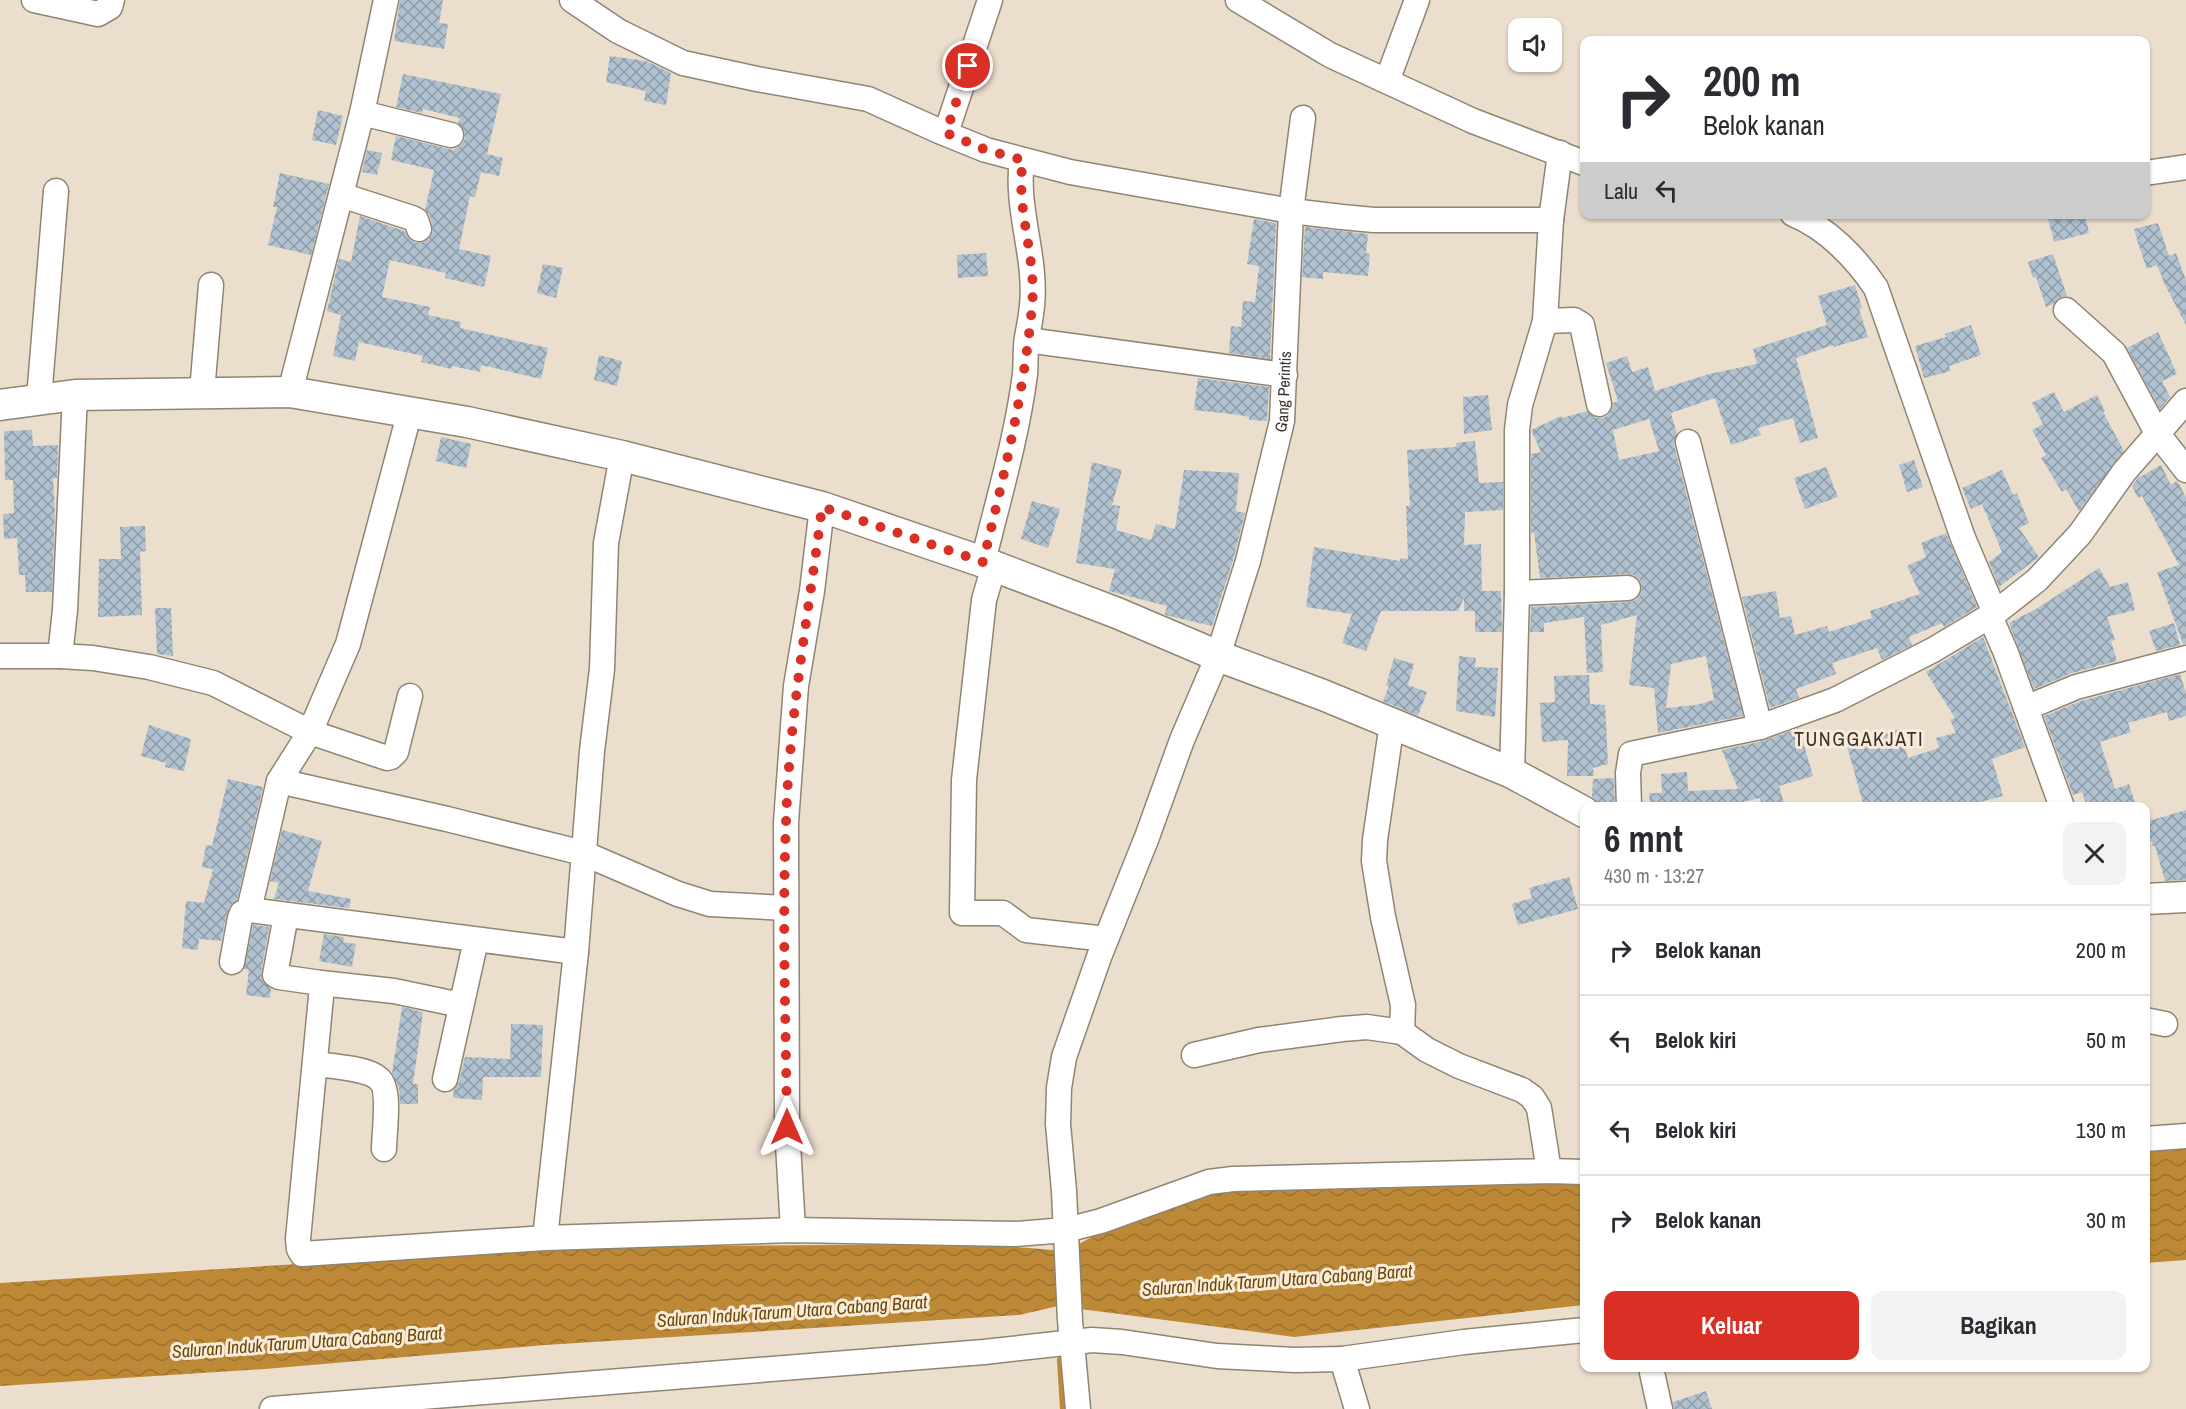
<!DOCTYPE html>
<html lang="id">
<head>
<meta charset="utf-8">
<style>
	:root { --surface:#fff; --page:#f2f2f3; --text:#2b2b33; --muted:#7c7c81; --line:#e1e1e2; --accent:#d93025 }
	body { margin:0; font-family:"Archivo Narrow",sans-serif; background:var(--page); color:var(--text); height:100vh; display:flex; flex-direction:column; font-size:22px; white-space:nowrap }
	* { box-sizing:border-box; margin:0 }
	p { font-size:20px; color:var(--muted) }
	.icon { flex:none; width:33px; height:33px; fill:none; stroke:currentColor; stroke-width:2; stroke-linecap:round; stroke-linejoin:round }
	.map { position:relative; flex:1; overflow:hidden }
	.sheet { position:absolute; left:1580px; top:802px; width:570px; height:570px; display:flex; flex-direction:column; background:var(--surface); border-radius:12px; box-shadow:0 2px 4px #0004 }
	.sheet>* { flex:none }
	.top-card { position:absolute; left:1580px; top:36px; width:570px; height:183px; border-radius:12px; box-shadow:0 2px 4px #0004; background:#fff; color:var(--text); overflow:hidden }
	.controls { position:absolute; left:1508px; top:18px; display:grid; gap:12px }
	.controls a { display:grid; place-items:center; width:54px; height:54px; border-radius:12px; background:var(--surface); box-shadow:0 2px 4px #0004; font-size:30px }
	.pin { position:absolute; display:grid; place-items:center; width:51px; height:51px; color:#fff; margin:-26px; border:3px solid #fff; border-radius:50%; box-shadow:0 2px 6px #0007 }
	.me { position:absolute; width:66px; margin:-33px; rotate:0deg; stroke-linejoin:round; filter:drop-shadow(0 0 4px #0008) }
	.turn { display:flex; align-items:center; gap:21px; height:126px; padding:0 24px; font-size:27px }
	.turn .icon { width:78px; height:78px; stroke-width:2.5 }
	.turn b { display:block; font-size:42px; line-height:51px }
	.then { display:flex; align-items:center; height:57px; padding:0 24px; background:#0003; gap:12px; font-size:22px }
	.round { display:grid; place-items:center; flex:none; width:63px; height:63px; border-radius:12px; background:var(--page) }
	.headline { display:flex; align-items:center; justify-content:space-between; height:102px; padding:0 24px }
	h1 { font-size:36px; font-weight:700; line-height:45px }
	.action { display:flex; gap:12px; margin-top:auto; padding:12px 24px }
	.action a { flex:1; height:69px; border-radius:12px; background:var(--accent); color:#fff; font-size:24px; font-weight:700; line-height:69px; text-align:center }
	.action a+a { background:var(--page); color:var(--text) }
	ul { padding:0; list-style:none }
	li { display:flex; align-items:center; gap:18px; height:90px; padding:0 24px; border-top:2px solid var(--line) }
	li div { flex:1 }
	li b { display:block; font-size:22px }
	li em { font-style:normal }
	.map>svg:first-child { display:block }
	.water { fill:url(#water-waves) }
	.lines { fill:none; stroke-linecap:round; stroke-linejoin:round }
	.stream { stroke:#be8937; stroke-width:6 }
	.building { fill:url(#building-cross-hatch); fill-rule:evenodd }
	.minor-casing { stroke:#908473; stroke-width:27 }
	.major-casing { stroke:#908473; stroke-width:33 }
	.minor { stroke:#fff; stroke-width:24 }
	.major { stroke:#fff; stroke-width:30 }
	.route { stroke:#d93025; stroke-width:10; stroke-dasharray:0 18 }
	.labels { text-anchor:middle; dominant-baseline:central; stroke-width:6; stroke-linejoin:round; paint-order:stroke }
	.street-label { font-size:16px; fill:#39332c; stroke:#f9ebd9 }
	.water-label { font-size:18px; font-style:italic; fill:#6b4705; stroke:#f9ebd9 }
	.quarter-label { font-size:20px; letter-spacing:1.5px; fill:#39332c; stroke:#f9ebd9 }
</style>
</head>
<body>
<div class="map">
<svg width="2186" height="1409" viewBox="0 0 2186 1409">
	<defs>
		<pattern id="water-waves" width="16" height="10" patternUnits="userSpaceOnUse" patternTransform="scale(1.5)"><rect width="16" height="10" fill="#be8937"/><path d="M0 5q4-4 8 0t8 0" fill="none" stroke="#9b712f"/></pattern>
		<pattern id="building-cross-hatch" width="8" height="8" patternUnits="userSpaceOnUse" patternTransform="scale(1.5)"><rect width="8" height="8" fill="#b0c1d0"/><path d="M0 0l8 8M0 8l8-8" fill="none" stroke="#909da9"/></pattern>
	</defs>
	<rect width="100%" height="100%" fill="#ecdecc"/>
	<g class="water">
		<polygon points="2186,1143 2186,1260 2145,1263 2145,1147"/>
		<polygon points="1584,1178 1584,1305 1294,1337 1058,1306 1019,1315 545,1345 265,1369 0,1386 0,1283 565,1247 980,1244 1066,1251 1101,1232 1220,1192"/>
	</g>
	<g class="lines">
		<polyline class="stream" points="1060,1360 1063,1409"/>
	</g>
	<g class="building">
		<polygon points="400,0 443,0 439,23 448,24 444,49 394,41"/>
		<polygon points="610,56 646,61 671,73 666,105 644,101 646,91 606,82"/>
		<polygon points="403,74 501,94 487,154 503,158 499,176 481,172 475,197 470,196 459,249 491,256 484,287 445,278 446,273 390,260 382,297 430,307 428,315 461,322 460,328 548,348 541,379 481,365 480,372 452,366 451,369 421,362 423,356 359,342 355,361 333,356 341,315 327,311 339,259 351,262 360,216 404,231 409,239 416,243 424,242 429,239 433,232 430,215 425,210 434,170 391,160 396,136 453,150 461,145 465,139 464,130 458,123 460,118 423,109 422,113 396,107"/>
		<polygon points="318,110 343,116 336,145 312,140"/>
		<polygon points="367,150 382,153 377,175 362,172"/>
		<polygon points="280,173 329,184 311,255 268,245 277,207 273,207"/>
		<polygon points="2064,214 2085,214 2089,233 2054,242 2048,218"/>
		<polygon points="1254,219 1276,223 1270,359 1229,353 1231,326 1241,327 1243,301 1255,302 1259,266 1247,264"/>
		<polygon points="2158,223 2169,256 2176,253 2186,280 2186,325 2165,285 2157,265 2147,269 2139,246 2134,229"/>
		<polygon points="1305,227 1368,234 1366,253 1370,254 1368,276 1323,272 1323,279 1302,277"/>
		<polygon points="986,253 988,276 958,278 957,255"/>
		<polygon points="2053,254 2067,296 2061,297 2053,304 2046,307 2036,277 2033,278 2028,262"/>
		<polygon points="543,264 563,268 556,298 537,293"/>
		<path d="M1855 285 1862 308 1859 309 1868 337 1834 347 1833 345 1796 358 1818 438 1800 443 1793 418 1758 428 1761 435 1731 445 1715 398 1671 413 1677 434 1674 445 1743 716 1658 733 1654 688 1629 685 1637 615 1601 625 1603 672 1587 673 1584 617 1544 623V632H1530L1531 607 1629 602 1636 600 1641 594 1642 588 1640 580 1634 575 1628 574 1540 578 1534 532 1531 533V454L1541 452 1531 430 1561 416 1562 418 1587 411 1595 418H1603L1608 415 1612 409 1613 403 1618 401 1606 363 1627 356 1632 372 1648 367 1655 391 1709 374 1757 364 1753 349 1827 325 1818 296ZM1649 419 1659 451 1619 460 1613 430ZM1706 656 1714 700 1696 705 1666 708 1671 664Z"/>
		<polygon points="1971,325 1981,355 1949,366 1951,371 1924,378 1915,346 1946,337 1945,334"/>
		<polygon points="2158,332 2177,374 2162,381 2170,397 2160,409 2127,348"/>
		<polygon points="599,355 622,361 617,386 594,380"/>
		<polygon points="1198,378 1269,387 1267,421 1249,420 1249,417 1240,415 1194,410"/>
		<polygon points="2054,392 2064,412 2097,395 2105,411 2103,412 2124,451 2079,511 2066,489 2062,492 2041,458 2046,455 2032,430 2043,424 2032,403"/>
		<polygon points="1488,395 1492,430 1464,434 1463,397"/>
		<polygon points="32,430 33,446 58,445 57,478 53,479 55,512 52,592 26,592 25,575 19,575 17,538 4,539 3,514 14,513 13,480 5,480 4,431"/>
		<polygon points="441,437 471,444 466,468 436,461"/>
		<polygon points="1475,441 1479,483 1503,482 1503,510 1465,512 1464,545 1481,544 1482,591 1501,591 1502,632 1475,632 1475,611 1464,611 1464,598 1458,611 1381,611 1366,651 1342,643 1352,614 1306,607 1314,547 1400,561 1400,558 1408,559 1406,506 1410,506 1407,450 1457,447 1456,443"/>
		<polygon points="1914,460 1923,487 1907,492 1899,465"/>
		<polygon points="1092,462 1122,470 1112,505 1120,506 1116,530 1151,540 1156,524 1175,529 1184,470 1239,473 1236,511 1245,513 1234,557 1212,626 1165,615 1167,606 1109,591 1115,569 1076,563"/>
		<polygon points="2161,465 2171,485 2177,481 2186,497 2186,644 2183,644 2157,572 2179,565 2142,496 2138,498 2132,486 2138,478"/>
		<polygon points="1826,467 1838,497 1805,509 1794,478"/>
		<polygon points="2002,470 2013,495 2017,493 2029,523 2019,528 2039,557 1999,587 1989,562 2002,552 1982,504 1971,509 1962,488"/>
		<polygon points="1032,501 1060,509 1048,548 1021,539"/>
		<polygon points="145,526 146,551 140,552 142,615 98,617 99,559 121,559 120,527"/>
		<polygon points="1946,533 1977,607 1944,627 1942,623 1909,637 1912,645 1882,660 1877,648 1832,663 1836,674 1796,689 1799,698 1770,708 1742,597 1776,591 1780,618 1791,616 1795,635 1827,626 1829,632 1872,618 1870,611 1920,594 1907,566 1926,557 1921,543"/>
		<polygon points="2099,568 2110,587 2128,582 2135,610 2107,617 2115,640 2111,641 2117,661 2072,673 2034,689 2009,623 2036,609"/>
		<polygon points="155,608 171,608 173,656 157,654"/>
		<polygon points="2174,623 2180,645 2156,651 2149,631"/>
		<polygon points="1983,637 2025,747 1992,759 2003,796 1973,804 1974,807 1864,807 1847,746 1899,729 1908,758 1939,748 1936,738 1956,733 1950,720 1955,718 1926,672"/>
		<polygon points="1459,656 1476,658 1475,667 1498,668 1495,717 1456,711"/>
		<polygon points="1394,658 1414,664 1408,685 1427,692 1418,716 1383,701 1389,686 1386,686"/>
		<polygon points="2180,674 2186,693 2186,716 2169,721 2167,712 2128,723 2131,732 2100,742 2115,789 2129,784 2135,803 2124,807 2087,807 2082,792 2073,795 2044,716 2081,701"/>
		<polygon points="1589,675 1590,704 1605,705 1608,764 1593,768 1594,776 1567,776 1568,740 1542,742 1540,703 1555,702 1554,676"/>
		<polygon points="149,725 191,739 184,771 165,767 166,763 141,756"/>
		<polygon points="1799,728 1813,776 1779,786 1785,807 1762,807 1760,798 1720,807 1650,807 1649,793 1662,793 1661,774 1687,772 1688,791 1738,789 1722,750 1763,741"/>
		<polygon points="1614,778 1615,805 1599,804 1592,797 1593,779"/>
		<polygon points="228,779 263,787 237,900 232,903 227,913 221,941 199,939 198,950 182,948 186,901 204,903 213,869 202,867 206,845 212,846"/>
		<polygon points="2186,810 2186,880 2165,881 2155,846 2153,846 2152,841 2145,843 2145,822"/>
		<polygon points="282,830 322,841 308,891 351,899 349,908 274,899 279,883 270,881"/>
		<polygon points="1569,877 1578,909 1518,925 1512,904 1532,898 1529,888"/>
		<polygon points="253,925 269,927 261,973 263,982 271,989 270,998 246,995 249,970 244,969"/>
		<polygon points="324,934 344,937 343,942 356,944 352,967 319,961"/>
		<polygon points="402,1007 423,1012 413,1084 418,1084 418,1104 400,1104 399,1088 392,1073"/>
		<polygon points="511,1024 543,1025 541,1077 483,1077 482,1100 453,1098 454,1090 459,1082 465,1057 510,1059"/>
		<polygon points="1706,1391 1712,1409 1674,1409 1673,1402"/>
	</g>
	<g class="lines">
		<g class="minor-casing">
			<g id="minor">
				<polyline points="34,0 98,14 110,7 112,0"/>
				<polyline points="572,0 618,31 683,63 757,79 868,99 939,131 986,150 1070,172 1291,211 1342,217 1374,220 1551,220"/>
				<polyline points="1238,0 1330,55 1473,121 1584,163"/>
				<polyline points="1387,81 1417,0"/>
				<polyline points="362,113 451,135"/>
				<polyline points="946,133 990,0"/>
				<polyline points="2145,173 2186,167"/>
				<polyline points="341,195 412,218 416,220 419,229"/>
				<path d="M1793 214C1827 228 1856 258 1876 288L1963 538 1995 613"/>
				<polyline points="2066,310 2114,353 2157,433 2186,470"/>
				<polyline points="1545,321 1574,320 1582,325 1599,404"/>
				<polyline points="1027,340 1285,375"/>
				<polyline points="202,392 211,285"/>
				<polyline points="290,392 362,113 386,0"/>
				<polyline points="75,395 65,610 60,656 93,658 149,667 213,683 310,732 387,758 391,757 396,752 410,696"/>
				<polyline points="39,399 56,191"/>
				<polyline points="1688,442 1760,727"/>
				<path d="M983 562C998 500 1017 437 1025 374 1026 362 1025 349 1027 337 1029 327 1031 316 1032 306 1037 256 1015 209 1022 160"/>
				<polyline points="994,566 984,600 964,780 962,913 1003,913 1026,930 1106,939"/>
				<polyline points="1517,593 1628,588"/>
				<polyline points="1990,616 2006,653 2062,807"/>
				<polyline points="0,656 60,656"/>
				<polyline points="2026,708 2076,687 2186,658"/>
				<polyline points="1392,723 1375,840 1374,861 1383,917 1403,1005 1402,1032"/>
				<polyline points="1512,773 1517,593 1517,430 1520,405 1545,321 1551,220 1560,153"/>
				<polyline points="279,781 447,819 583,853 678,894 710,904 786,908"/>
				<polyline points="1629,807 1628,773 1631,754 1760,727 1835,700 1933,650 1995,613 2037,580 2080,534 2124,472 2186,401"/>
				<polyline points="249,910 279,781 310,732 348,644 410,411"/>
				<polyline points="286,915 275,975 279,977 321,983 322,986 298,1239 299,1249 302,1254 545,1238 793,1230 1015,1234 1066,1230 1101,1221 1209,1182 1233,1179 1549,1171 1584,1172"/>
				<polyline points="232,962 240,918 242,913 249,910 576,952"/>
				<polyline points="321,983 394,991 461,1005"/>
				<polyline points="2145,1020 2165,1024"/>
				<polyline points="1194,1055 1259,1040 1342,1029 1367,1027 1402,1032 1427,1050 1459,1066 1522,1090 1532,1097 1539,1108 1549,1171"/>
				<path d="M315 1064C330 1066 368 1068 379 1079 391 1089 384 1133 384 1149"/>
				<polyline points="445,1079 476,940"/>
				<polyline points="2145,1139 2186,1136"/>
				<polyline points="793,1230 787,1127 786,822 796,686 812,591 822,507"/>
				<polyline points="545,1238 576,952 592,751 602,669 606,543 622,456"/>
				<polyline points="1342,1359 1357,1409"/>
				<polyline points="1651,1368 1660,1409"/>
				<polyline points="272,1409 984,1352 1092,1340 1122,1342 1217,1356 1295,1360 1342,1359 1464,1342 1584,1330"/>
				<path id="s1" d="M1078 1409 1070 1320 1064 1191 1058 1124 1059 1088 1064 1057 1099 957 1147 837 1182 740 1218 656 1248 561 1282 421 1291 211 1303 118"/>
			</g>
		</g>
		<g class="major-casing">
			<g id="major">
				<polyline points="0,405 75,395 290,392 467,422 622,456 822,507 983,562 1117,613 1218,656 1323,695 1512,773 1584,812"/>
				<polyline points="2145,899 2186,897"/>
			</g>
		</g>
		<use href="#minor" class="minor"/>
		<use href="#major" class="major"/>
	</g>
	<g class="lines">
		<path class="route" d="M787 1127C786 1026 782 924 786 823 789 716 809 612 822 507L983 562C1004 475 1024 394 1032 306 1037 256 1015 209 1023 160L986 150 946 133 968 66"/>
	</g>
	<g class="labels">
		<g class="street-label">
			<text stroke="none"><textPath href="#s1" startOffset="1056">Gang Perintis</textPath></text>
		</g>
		<g class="water-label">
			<text transform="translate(1277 1280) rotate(-4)">Saluran Induk Tarum Utara Cabang Barat</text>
			<text transform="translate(792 1311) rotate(-4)">Saluran Induk Tarum Utara Cabang Barat</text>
			<text transform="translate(307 1342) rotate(-4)">Saluran Induk Tarum Utara Cabang Barat</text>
		</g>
		<g class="quarter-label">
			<text x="1859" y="738">TUNGGAKJATI</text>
		</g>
	</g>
</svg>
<div class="controls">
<a><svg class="icon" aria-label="sound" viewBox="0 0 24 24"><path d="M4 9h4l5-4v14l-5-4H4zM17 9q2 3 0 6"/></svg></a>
</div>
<div class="pin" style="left:968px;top:66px;background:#d93025"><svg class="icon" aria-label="arrive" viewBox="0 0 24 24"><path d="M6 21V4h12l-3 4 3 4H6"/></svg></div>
<svg class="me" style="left:787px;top:1127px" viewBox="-20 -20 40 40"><path d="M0-17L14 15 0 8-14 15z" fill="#d93025" stroke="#fff" stroke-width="4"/></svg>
<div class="top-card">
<div class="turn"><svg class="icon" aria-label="right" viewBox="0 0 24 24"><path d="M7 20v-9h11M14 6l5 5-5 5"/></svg><div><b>200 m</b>Belok kanan</div></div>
<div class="then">Lalu<svg class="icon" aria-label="left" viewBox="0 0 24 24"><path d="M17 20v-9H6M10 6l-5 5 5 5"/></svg></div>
</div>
<section class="sheet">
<div class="headline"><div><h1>6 mnt</h1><p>430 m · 13:27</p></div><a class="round"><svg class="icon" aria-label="close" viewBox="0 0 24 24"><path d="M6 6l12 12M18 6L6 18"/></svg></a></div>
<ul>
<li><svg class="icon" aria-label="right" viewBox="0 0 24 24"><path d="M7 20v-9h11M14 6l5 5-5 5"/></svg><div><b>Belok kanan</b></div><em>200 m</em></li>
<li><svg class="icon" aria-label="left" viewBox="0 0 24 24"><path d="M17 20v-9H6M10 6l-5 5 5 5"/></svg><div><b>Belok kiri</b></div><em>50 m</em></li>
<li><svg class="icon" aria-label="left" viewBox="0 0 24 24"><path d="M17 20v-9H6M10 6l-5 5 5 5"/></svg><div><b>Belok kiri</b></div><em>130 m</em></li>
<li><svg class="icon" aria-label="right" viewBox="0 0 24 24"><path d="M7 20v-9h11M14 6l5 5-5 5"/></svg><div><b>Belok kanan</b></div><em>30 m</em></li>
</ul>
<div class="action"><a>Keluar</a><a>Bagikan</a></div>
</section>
</div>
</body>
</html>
